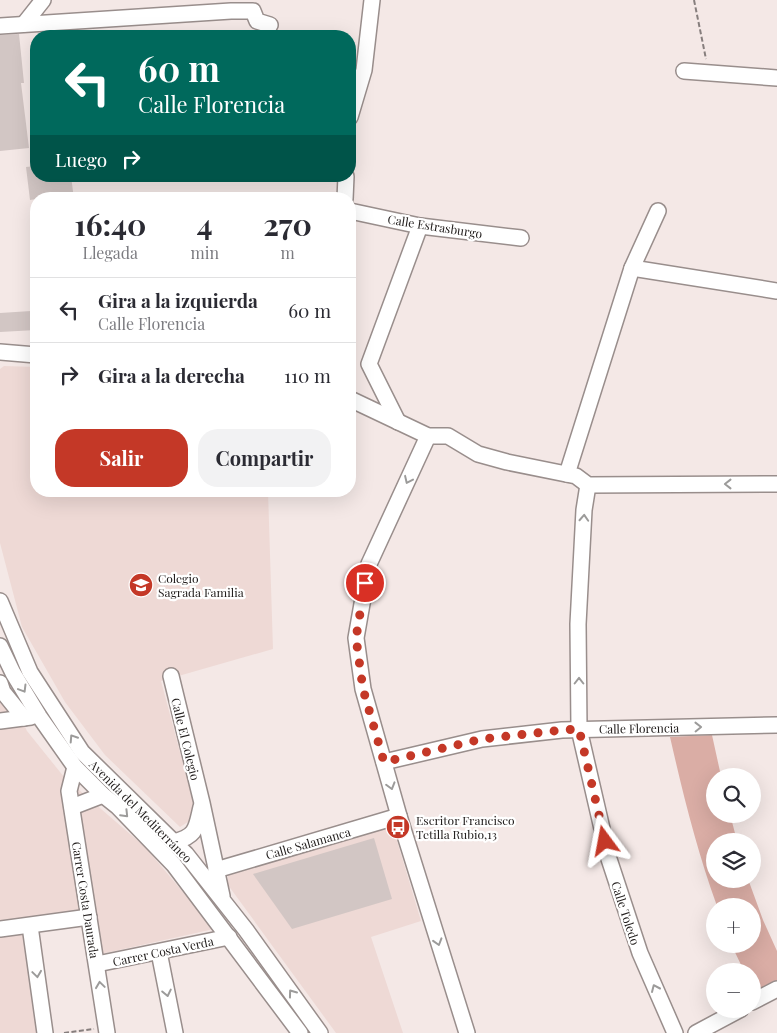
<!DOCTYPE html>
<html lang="es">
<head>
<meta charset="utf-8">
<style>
	:root { --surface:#fff; --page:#f2f2f3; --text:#2b2b33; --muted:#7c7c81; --line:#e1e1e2; --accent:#c43827 }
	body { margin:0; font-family:"Playfair Display",serif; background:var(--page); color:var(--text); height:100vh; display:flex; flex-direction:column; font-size:19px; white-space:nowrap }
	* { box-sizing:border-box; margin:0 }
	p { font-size:16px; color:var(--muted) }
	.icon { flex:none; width:28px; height:28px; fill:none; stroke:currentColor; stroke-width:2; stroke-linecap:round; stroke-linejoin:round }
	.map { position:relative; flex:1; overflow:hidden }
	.sheet { position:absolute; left:30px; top:192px; width:326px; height:305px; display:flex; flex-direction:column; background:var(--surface); border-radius:20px; box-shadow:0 5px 20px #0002 }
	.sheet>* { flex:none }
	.hud { position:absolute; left:30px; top:30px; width:326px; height:152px; border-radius:20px; box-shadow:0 5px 20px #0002; background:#00695c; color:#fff; overflow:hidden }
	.tools { position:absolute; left:706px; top:768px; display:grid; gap:10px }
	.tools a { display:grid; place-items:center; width:55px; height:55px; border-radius:50%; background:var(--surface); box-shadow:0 5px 20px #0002; font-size:25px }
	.pin { position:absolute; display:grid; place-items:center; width:42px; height:42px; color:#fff; margin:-21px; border:2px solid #fff; border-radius:50%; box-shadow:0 1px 5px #0007 }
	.me { position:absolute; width:55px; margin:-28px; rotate:347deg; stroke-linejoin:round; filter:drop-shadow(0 0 4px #0008) }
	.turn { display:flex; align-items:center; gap:18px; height:105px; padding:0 25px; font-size:22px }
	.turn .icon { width:65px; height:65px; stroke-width:2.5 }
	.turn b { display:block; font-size:35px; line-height:42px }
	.then { display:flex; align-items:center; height:48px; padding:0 25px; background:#0003; gap:10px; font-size:19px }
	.eta { display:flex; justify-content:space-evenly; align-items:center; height:85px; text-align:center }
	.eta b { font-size:30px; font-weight:700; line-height:35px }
	.action { display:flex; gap:10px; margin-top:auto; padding:10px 25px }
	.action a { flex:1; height:58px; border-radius:20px; background:var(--accent); color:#fff; font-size:20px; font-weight:700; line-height:58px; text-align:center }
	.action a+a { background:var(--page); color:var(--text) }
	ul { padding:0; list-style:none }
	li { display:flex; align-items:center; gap:15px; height:65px; padding:0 25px; border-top:1px solid var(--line) }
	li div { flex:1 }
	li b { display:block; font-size:19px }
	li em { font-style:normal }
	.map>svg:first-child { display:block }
	.built { fill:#eed9d5 }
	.green { fill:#daada5 }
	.building { fill:#d2c6c4 }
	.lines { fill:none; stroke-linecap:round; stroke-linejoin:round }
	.minor-casing { stroke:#998e8c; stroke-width:18 }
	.path { stroke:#867e7d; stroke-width:2; stroke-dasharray:5 2.5; stroke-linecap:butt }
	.minor { stroke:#fff; stroke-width:15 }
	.oneway { stroke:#9c9b9a }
	.route { stroke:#c43827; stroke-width:9; stroke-dasharray:0 16.2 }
	.labels { text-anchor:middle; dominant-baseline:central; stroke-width:4.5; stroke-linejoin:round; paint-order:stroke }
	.street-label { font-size:12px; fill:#24201f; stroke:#fff }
	.poi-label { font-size:12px; fill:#24201f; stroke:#fff; text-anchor:start }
</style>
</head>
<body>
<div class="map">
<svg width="777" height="1033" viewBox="0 0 777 1033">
	<rect width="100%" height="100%" fill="#f4e8e6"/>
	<g class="built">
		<polygon points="4,366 36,367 36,491 268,491 273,649 161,681 197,816 180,827 105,755 65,702 22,627 0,543 0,369"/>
		<polygon points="0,675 27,731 64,777 145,847 214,929 101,954 97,918 26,926 40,1033 0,1033"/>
		<polygon points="392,824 421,921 371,937 403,1033 336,1033 228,885 228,875 233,870"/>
	</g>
	<path class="green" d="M712 735 721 776H715V814H730L737 841H715V879H748L763 920 777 951V980L754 993 753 990 752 971H744L731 944H752V906H717C697 851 683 794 670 737Z"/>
	<g class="building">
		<polygon points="19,34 24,83 21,83 29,148 0,151 0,35"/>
		<polygon points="36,166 36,176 71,176 74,199 36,199 30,200 26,167"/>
		<polygon points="31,311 31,315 36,315 36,330 0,332 0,313"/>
		<polygon points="374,838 392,899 292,929 253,874"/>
	</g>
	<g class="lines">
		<g class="minor-casing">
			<g id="minor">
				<polyline points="24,24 43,0"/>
				<polyline points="0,26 231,11 253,11 257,21 270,25"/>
				<polyline points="684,71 777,78"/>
				<polyline points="350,117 364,70 372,0"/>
				<polyline points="345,199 346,176"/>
				<polyline points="350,211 420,226 521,238"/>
				<polyline points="632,268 777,291"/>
				<polyline points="0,352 36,355"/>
				<polyline points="350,399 428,436 448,436 478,454 507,462 576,476 588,485 777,484"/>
				<polyline points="398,422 369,364 420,226"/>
				<polyline points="428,436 369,564 356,638 363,689 399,816 467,1033"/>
				<polyline points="567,474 632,268 658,211"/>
				<polyline points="588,485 584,510 578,624 579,729 609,859 640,953 675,1033"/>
				<polyline points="0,601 30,672 82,752 186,854 246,930 320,1033"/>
				<polyline points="0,646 13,673 39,716 75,767 103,795 118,807 174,865 300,1033"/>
				<polyline points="171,676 202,803 222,896"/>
				<polyline points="0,683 3,692 24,718"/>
				<polyline points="0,721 31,717"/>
				<polyline points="384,762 482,739 562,730 777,725"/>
				<polyline points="75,767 69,791 107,1033"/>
				<polyline points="72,807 103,795"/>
				<path d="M174 842C197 836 196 828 201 807"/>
				<polyline points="216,870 399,816"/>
				<polyline points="30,926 45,1033"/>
				<polyline points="0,929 89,917"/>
				<polyline points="159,952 175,1033"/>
				<polyline points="97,964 229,937"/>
				<polyline points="752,1002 777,989"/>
				<polyline points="696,1033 741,1009"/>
			</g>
		</g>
		<g class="path">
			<polyline points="694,0 706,59"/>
			<polyline points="64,1033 94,1029"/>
		</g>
		<use href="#minor" class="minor"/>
	</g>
	<defs><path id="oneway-chevron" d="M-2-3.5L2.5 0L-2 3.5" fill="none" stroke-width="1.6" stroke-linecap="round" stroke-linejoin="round" transform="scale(1.25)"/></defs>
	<g class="oneway">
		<use href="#oneway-chevron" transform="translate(408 480) rotate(115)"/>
		<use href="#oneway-chevron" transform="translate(728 484) rotate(180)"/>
		<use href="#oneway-chevron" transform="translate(584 518) rotate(-87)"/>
		<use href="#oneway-chevron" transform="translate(579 681) rotate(-90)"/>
		<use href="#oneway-chevron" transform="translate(23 689) rotate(59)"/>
		<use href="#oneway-chevron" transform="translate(698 727) rotate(-1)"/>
		<use href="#oneway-chevron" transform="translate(73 738) rotate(-123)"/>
		<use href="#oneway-chevron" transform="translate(391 786) rotate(74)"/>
		<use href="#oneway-chevron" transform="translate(125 814) rotate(46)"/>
		<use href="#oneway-chevron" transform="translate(438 942) rotate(73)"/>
		<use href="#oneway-chevron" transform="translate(37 974) rotate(82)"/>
		<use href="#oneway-chevron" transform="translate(100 985) rotate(-98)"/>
		<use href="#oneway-chevron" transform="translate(655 988) rotate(-114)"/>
		<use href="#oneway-chevron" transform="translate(167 993) rotate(78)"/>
		<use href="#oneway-chevron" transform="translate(292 993) rotate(-126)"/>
	</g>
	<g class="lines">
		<polyline class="route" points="365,583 356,638 363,689 384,762 482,739 562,730 579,729 605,841"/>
	</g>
	<defs>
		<g id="school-disc" transform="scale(1.25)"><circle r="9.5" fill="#c43827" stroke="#fff"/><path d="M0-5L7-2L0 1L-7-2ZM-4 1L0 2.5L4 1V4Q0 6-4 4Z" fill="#fff"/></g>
		<g id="bus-disc" transform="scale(1.25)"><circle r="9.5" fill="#c43827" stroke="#fff"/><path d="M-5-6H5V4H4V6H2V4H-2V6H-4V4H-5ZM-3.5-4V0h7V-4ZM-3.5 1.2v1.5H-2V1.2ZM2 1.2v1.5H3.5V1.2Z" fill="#fff"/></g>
	</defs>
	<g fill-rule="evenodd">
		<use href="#school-disc" x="141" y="585"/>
		<use href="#bus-disc" x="398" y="827"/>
	</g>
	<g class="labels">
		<g class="street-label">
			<text transform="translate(435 226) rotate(9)">Calle Estrasburgo</text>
			<text transform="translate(639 728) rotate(-1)">Calle Florencia</text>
			<text transform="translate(186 739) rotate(76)">Calle El Colegio</text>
			<text transform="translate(141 811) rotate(45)">Avenida del Mediterráneo</text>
			<text transform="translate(308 843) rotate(-16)">Calle Salamanca</text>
			<text transform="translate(86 900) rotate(81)">Carrer Costa Daurada</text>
			<text transform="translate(626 913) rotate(72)">Calle Toledo</text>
			<text transform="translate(163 951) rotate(-12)">Carrer Costa Verda</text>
		</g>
		<g class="poi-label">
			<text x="158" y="578">Colegio<tspan x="158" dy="14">Sagrada Familia</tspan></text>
			<text x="416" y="820">Escritor Francisco<tspan x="416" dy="14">Tetilla Rubio,13</tspan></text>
		</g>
	</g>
</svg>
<div class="tools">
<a><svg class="icon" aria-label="search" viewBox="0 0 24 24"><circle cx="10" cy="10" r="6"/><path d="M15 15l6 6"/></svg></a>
<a><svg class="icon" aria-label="layers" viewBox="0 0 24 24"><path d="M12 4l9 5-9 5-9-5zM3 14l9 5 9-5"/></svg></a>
<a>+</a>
<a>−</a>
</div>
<div class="pin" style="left:365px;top:583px;background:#d93025"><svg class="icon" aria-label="arrive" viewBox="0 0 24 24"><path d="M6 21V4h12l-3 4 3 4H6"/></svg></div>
<svg class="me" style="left:605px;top:841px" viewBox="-20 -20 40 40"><path d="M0-17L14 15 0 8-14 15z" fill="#c43827" stroke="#fff" stroke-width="4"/></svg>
<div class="hud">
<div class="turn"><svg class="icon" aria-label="left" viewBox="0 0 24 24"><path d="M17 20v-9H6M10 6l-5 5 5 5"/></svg><div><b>60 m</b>Calle Florencia</div></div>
<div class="then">Luego<svg class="icon" aria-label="right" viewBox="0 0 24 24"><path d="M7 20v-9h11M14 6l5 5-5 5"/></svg></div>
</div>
<section class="sheet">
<div class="eta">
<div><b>16:40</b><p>Llegada</p></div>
<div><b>4</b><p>min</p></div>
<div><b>270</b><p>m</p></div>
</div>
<ul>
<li><svg class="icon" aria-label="left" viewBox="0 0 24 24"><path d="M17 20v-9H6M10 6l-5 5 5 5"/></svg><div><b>Gira a la izquierda</b><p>Calle Florencia</p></div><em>60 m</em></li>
<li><svg class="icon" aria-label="right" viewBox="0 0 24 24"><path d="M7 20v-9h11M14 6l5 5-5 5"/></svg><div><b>Gira a la derecha</b></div><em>110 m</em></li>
</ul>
<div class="action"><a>Salir</a><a>Compartir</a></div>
</section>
</div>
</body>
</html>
